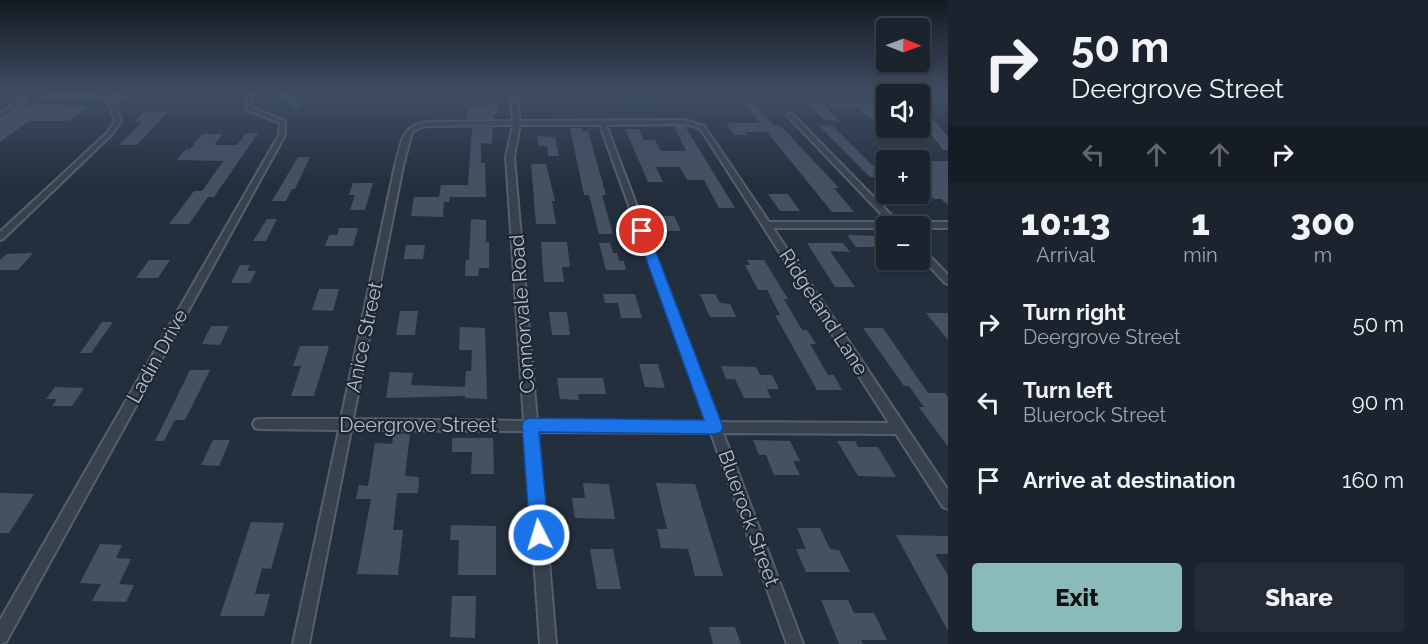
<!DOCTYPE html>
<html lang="en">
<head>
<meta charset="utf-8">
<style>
	:root { --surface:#1b232e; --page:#242b36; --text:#f1f3f6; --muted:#a0a4aa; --line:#39404a; --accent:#8bbbb9 }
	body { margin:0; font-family:Raleway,sans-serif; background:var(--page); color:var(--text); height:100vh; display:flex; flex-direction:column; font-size:22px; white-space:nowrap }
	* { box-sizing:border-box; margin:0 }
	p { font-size:20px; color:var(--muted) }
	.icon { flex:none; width:33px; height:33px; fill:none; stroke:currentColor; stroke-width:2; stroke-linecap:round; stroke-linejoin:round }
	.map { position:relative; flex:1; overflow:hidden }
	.drawer { display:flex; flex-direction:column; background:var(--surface); width:480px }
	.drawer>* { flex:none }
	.guide { background:#1b232e; color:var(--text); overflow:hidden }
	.needle { width:39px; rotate:91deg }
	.buttons { position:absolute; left:876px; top:18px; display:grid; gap:12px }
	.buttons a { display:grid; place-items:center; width:54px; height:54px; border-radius:6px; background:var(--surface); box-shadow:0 2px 4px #0004,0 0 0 2px var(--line); font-size:30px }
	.pin { position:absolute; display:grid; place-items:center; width:51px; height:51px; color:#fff; margin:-26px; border:3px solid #fff; border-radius:50%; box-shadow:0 2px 6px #0007 }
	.me { position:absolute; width:66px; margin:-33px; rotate:355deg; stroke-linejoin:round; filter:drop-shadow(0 0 4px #0008) }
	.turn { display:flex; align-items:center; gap:21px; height:126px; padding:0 24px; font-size:27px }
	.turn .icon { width:78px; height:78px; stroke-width:2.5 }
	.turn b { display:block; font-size:42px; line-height:51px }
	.lanes { display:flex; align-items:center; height:57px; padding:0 24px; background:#0003; justify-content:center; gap:30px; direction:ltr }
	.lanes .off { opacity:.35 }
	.eta { display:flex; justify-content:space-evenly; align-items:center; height:102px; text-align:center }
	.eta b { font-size:36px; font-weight:800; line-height:42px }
	.button { display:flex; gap:12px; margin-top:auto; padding:12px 24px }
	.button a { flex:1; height:69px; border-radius:6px; background:var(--accent); color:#111; font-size:24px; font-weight:800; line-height:69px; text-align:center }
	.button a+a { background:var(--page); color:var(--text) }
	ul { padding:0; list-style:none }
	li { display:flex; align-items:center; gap:18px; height:78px; padding:0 24px }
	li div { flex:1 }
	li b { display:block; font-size:22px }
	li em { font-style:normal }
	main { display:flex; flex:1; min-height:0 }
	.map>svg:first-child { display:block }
	.building { fill:#455162 }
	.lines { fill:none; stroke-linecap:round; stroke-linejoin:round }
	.lane-casing { stroke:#565f6c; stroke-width:6 }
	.street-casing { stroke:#565f6c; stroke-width:4 }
	.secondary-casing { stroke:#565f6c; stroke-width:3 }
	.lane { stroke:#38414e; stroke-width:4 }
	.street { fill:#38414e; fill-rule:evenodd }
	.secondary { fill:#465061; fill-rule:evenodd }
	.route { fill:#1a73e8; stroke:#114b97; stroke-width:1.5 }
	.labels { text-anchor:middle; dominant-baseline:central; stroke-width:4.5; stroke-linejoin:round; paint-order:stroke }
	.street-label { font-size:20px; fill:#b4bcc9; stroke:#1d2633 }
</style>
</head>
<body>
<main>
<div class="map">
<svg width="948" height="644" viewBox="0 0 948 644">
	<rect width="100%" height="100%" fill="#242f3e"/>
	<g class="building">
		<polygon points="272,93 288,93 301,102 301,107 295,109"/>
		<polygon points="35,103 87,107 69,121 29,121 0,142 0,120 22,106 30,106"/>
		<polygon points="488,103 498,103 498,114 493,115 493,119 466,119 468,106 488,106"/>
		<polygon points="808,103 823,104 840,121 824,120"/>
		<polygon points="744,104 755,104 773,125 781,126 839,188 834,188 854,212 832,212 767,132 745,132 747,135 734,135 726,123 760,123"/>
		<polygon points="859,109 886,109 886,132"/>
		<polygon points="145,111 169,111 137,145 119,145 142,122 134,122"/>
		<polygon points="818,125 832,125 872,165 881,165 886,171 886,177 870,177"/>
		<polygon points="674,126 685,126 735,208 719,208 704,180 687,180 680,167 656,167 663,182 648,182 625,129 639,129 644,140 655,140 661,151 686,151"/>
		<polygon points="493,127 492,144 481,143 481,163 485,163 486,197 450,197 449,202 444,202 443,217 411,216 414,197 439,197 441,185 468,185 472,128 465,128"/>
		<polygon points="570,128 582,128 583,131 588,131 606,195 602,195 613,234 599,234 589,195 584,195"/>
		<polygon points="246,133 258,133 214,197 208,197 189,224 169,224 194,191 202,191 223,161 176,160 186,149 190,149 202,134 223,134 214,145 237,145"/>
		<polygon points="537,136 555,137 559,156 548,156 547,146 539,146"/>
		<polygon points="298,157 310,157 295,189 292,189 286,201 272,201"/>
		<polygon points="920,161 948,161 948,205 941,199 934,199 920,185"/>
		<polygon points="531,164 546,164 555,201 552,201 556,224 536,224"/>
		<polygon points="353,183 373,183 365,210 350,210 355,195 349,195"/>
		<polygon points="768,194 788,194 800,211 780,211"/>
		<polygon points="660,216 674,216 681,231 666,231"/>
		<polygon points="267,219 277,219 266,241 253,241"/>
		<polygon points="471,219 486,220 486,242 489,242 489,268 479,268 478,276 465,276 466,260 469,260"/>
		<polygon points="339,228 358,228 353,246 325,246 329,235 337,235"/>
		<polygon points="847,235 879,236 886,244 886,260 899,260 909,270 895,270 876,247 856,247"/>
		<polygon points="541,242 567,242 570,267 562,267 564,282 544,282"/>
		<polygon points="599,243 610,243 613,253 617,253 619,261 624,261 626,270 606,270"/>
		<polygon points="807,243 843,243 850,252 830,251 855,287 835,287"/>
		<polygon points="406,245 425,245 423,259 404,259"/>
		<polygon points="33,253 18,270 0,270 0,260 7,254"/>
		<polygon points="149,260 170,260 158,278 136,278"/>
		<polygon points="747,260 764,260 788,299 784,299 802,330 807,330 816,344 810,344 828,375 834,375 842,390 817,390 775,315 780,315 767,290 758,290 745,265 750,265"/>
		<polygon points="240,265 250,265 247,271 256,271 250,283 231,283"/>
		<polygon points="319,289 339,289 333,311 312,310"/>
		<polygon points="603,294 635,294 642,318 621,318 618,303 605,303"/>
		<polygon points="700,294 715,294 720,303 730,304 736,317 710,317"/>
		<polygon points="400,311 418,311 415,335 396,335"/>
		<polygon points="549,312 567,312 570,335 552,335"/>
		<polygon points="926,313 948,313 948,340"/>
		<polygon points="102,322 113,322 91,353 80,353"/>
		<polygon points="211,326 229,326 220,345 202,344"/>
		<polygon points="460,327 485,328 487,399 465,398 465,396 386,398 390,372 413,373 411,385 465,387 466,371 471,371 472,350 459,350"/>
		<polygon points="863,328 883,328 928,393 945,393 948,397 948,447 919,407 924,407 909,386 904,386"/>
		<polygon points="300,346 329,346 314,396 291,396 301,366 293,366"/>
		<polygon points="639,364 658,364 665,388 645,387"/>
		<polygon points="721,366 756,367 760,375 772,375 779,389 767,389 771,398 744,398 735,379 726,379"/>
		<polygon points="190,370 210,370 185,420 175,420 164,441 155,441"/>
		<polygon points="557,378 603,378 606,394 578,394 579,400 560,399"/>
		<polygon points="55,387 84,388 72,406 52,406 57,399 46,399"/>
		<polygon points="394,433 410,434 405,476 419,477 418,493 397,493 393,530 403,530 398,575 357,574 371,499 356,499 359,485 368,486 375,443 392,444"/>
		<polygon points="452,438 493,438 494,474 471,474 472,452 452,452"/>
		<polygon points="213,440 230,440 219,466 201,465"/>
		<polygon points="753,440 790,441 800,461 793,461 800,475 774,475 766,455 759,455"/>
		<polygon points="837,441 855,441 858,447 878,447 896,477 858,476"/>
		<polygon points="583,483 609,484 615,519 575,518 572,498 585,498"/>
		<polygon points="656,483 695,484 723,576 695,576 688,549 661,548 657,529 667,529"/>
		<polygon points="0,493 34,494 9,533 0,533"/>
		<polygon points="251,522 284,523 271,569 262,568 255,594 270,594 264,616 220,616"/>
		<polygon points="451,525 496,526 496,575 458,575 459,540 450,540"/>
		<polygon points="797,528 820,528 830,549 839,550 850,572 806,572 796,549 806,549"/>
		<polygon points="896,535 948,536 948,554 935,554 948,575 948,631"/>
		<polygon points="100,544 122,545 116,558 131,559 119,584 134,585 126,602 92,601 101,584 80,583"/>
		<polygon points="590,549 613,549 621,589 597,589"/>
		<polygon points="452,596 476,596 475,638 450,637"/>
		<polygon points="821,600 848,600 854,613 874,613 887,640 861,640 863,644 839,644"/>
		<polygon points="709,627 735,627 741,644 713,644"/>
	</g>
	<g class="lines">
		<g class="lane-casing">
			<g id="lane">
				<polyline points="30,93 48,96 117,98"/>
				<polyline points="638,93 642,99 658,99"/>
				<polyline points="625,99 642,99"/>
				<polyline points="833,105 886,105"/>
			</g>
		</g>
		<g class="street-casing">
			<g id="street">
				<polygon points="119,93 125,93 115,103 121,121 112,134 3,239 0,240 0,232 108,132 115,121 109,103"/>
				<polygon points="248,93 254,93 251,96 252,108 285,121 285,135 6,642 0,644 0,620 279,135 280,123 247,110 245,96"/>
				<path d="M510 93H516L520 121 684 120 704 126 769 222H889L787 115 792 114 898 222H948V228H773L948 490V509L943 507 896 434 723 433 803 644H787L711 433 538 432 556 644H540L525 431 351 430 309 644H293L339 430 259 429 255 428 253 424 255 420 259 419H341L395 166C402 142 400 125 429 122L513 121ZM684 124 700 128 889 423 719 422 606 125ZM513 125 506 157 524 421 353 419 403 166 412 132 421 127 429 126ZM520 125H600L707 422 537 421 514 157Z"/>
				<polygon points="22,99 27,100 0,118 0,113"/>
				<polygon points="920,248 923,249 948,275 948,284 945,283 920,256"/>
			</g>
		</g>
		<g class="secondary-casing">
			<g id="secondary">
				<polygon points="897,93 906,93 907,94 898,94"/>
				<polygon points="920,109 923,110 948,140 948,149 944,148 920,117"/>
			</g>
		</g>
		<use href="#lane" class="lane"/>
		<use href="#street" class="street"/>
		<use href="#secondary" class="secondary"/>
	</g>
	<linearGradient id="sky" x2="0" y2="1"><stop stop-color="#141a22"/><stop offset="0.51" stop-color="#3f4d63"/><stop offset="1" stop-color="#3f4d63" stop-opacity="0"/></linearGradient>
	<rect width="948" height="183" fill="url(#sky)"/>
	<polygon class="route" points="642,227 648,231 723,427 721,432 715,434 539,432 549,535 546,541 539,544 533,541 530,535 522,425 524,420 530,418 704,420 636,231"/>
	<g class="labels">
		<g class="street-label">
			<text transform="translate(824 312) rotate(57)">Ridgeland Lane</text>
			<text transform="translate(522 314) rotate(-94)">Connorvale Road</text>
			<text transform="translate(364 337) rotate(-78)">Anice Street</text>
			<text transform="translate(157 356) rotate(-61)">Ladin Drive</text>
			<text x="418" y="425">Deergrove Street</text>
			<text transform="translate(749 518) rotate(70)">Bluerock Street</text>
		</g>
	</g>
</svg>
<div class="buttons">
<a><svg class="needle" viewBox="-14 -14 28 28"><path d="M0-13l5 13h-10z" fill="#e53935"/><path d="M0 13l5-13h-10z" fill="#a0a4aa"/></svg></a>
<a><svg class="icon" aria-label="sound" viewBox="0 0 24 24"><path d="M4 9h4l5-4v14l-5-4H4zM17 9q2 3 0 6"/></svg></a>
<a>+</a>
<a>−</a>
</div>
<div class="pin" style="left:642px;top:231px;background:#d93025"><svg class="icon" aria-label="arrive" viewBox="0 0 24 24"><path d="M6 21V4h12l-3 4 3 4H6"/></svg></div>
<svg class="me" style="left:539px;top:535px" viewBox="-20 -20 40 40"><circle r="17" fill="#1a73e8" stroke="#fff" stroke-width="3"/><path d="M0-11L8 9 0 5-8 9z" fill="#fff"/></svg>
</div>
<section class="drawer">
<div class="guide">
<div class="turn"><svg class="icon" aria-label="right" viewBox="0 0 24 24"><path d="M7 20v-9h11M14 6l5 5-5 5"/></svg><div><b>50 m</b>Deergrove Street</div></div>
<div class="lanes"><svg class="icon off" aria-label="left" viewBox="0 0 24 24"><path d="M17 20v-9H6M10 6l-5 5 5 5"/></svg><svg class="icon off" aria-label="ahead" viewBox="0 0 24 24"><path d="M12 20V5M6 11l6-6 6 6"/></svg><svg class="icon off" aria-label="ahead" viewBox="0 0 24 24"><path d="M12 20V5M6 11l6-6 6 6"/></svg><svg class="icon" aria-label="right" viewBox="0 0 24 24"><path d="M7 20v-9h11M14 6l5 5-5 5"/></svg></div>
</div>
<div class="eta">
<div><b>10:13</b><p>Arrival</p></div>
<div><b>1</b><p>min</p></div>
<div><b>300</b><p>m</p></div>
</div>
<ul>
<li><svg class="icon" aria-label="right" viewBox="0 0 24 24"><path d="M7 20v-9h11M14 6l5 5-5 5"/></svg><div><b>Turn right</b><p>Deergrove Street</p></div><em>50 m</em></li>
<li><svg class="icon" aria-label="left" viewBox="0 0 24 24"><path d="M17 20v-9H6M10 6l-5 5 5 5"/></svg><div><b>Turn left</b><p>Bluerock Street</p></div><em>90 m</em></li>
<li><svg class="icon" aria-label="arrive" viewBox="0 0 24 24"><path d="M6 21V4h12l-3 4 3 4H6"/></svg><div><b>Arrive at destination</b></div><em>160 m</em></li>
</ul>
<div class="button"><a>Exit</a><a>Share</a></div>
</section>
</main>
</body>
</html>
